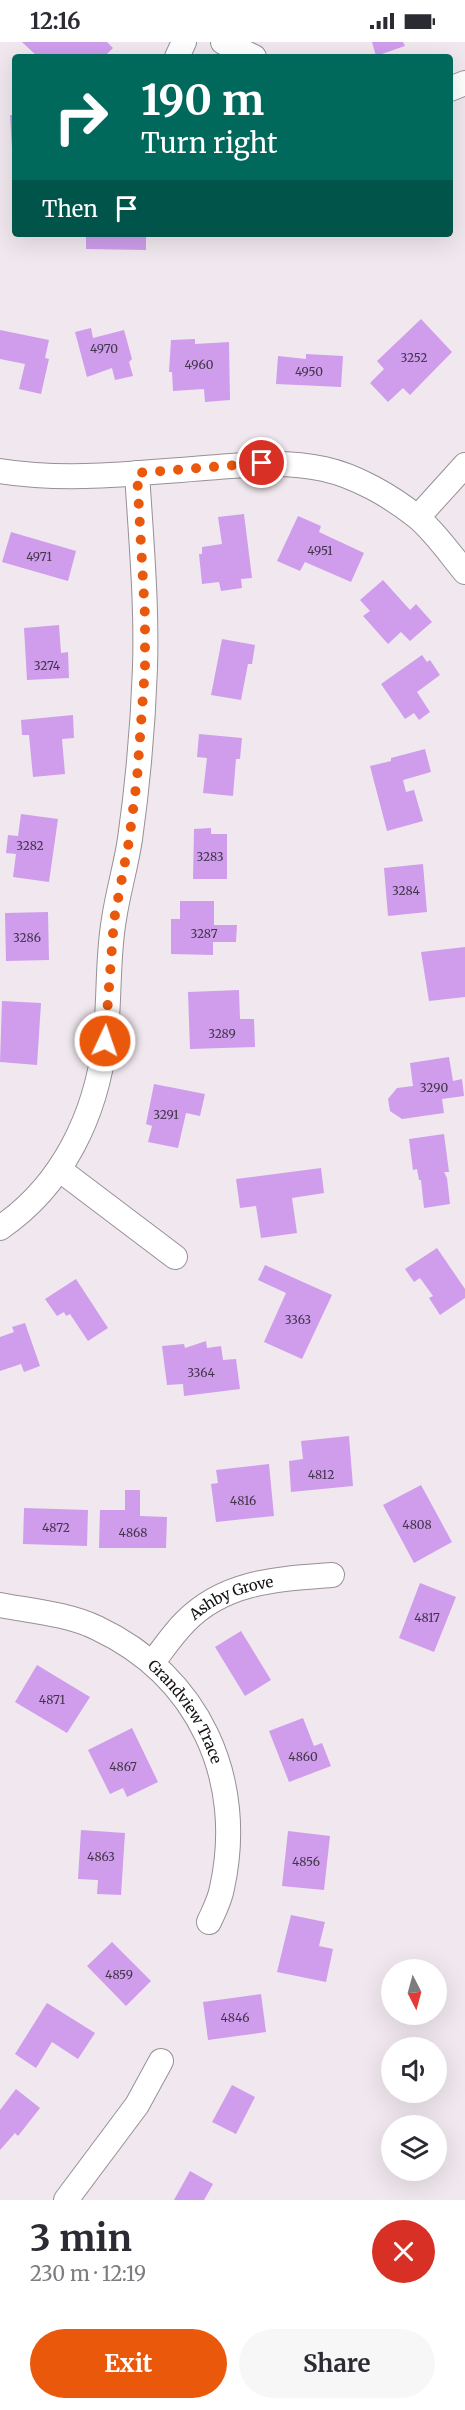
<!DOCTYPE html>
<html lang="en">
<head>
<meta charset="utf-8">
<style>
	:root { --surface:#fff; --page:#f7f7f7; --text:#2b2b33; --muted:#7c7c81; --accent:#ea580c }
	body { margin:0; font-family:Merriweather,serif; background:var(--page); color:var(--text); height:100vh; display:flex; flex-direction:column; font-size:22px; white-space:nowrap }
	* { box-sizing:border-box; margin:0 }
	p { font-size:20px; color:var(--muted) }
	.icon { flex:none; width:33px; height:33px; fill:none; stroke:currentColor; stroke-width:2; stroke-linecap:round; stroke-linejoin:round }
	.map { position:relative; height:2158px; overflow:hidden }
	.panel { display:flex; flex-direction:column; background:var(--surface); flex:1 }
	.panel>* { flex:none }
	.top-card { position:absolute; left:12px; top:12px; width:441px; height:183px; border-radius:6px; box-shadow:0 6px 24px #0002; background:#00695c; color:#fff; overflow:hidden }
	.needle { width:39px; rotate:174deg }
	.buttons { position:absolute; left:381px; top:1917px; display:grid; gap:12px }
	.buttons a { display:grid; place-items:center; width:66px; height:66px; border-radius:50%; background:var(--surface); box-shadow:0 6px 24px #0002; font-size:30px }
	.pin { position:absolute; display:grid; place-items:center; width:51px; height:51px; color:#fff; margin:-26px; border:3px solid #fff; border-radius:50%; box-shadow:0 2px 6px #0007 }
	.me { position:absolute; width:66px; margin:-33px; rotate:3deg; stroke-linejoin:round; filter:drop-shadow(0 0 4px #0008) }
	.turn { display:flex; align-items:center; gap:21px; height:126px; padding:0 30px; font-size:27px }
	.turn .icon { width:78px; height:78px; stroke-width:2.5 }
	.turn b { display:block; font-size:42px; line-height:51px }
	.then { display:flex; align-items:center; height:57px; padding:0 30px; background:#0003; gap:12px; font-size:22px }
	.round { display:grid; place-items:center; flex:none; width:63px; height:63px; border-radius:32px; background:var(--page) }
	.head { display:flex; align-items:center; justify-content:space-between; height:102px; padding:0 30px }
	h1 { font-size:36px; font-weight:700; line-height:45px }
	.button { display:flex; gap:12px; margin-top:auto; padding:12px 30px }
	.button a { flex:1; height:69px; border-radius:36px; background:var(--accent); color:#fff; font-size:24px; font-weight:700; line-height:69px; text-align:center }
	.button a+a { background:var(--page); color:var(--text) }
	.status { display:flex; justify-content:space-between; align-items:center; height:42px; padding:0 30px; background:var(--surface); direction:ltr }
	.status svg { height:16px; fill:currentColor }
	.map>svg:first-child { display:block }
	.building { fill:#cf9dec }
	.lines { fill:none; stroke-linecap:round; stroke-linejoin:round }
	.minor-casing { stroke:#979096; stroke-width:26 }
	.minor { stroke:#fff; stroke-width:24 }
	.route { stroke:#ea580c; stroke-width:10; stroke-dasharray:0 18 }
	.labels { text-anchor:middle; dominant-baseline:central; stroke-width:4.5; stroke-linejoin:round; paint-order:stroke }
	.number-label { font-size:12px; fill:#43354a }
	.street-label { font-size:15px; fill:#141214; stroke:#fdf6fc }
</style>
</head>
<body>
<div class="status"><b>12:16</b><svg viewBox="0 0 49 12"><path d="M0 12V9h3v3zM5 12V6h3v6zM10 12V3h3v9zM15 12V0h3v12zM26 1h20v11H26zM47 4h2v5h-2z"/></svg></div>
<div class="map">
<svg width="465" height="2158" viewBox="0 0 465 2158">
	<rect width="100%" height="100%" fill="#f0e8ee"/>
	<g class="building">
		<polygon points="22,0 107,0 113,6 104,15 38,15"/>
		<polygon points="372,0 403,0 405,4 376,14"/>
		<polygon points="10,73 15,73 15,122 13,123"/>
		<polygon points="86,192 146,192 146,208 86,207"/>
		<polygon points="421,277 452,310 410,353 403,346 388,360 370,341 384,327 377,319"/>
		<polygon points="91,286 93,296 124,288 132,317 129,320 133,334 115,338 112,326 87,335 75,290"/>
		<polygon points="0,288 49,298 45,316 49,317 41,352 19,347 25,322 0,317"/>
		<polygon points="195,297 195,302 229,300 230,358 205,360 204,347 173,349 172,330 169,330 171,298"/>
		<polygon points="306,312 343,314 341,345 276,342 278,314 306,317"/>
		<polygon points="244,472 252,536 241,537 242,546 221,549 219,540 202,542 199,512 202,512 202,505 222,502 218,475"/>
		<polygon points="298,474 321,484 319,490 364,511 351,540 305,520 300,529 277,519"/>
		<polygon points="11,490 76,509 68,539 2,520"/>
		<polygon points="383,538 410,568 416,562 432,580 410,599 401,590 388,602 363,574 370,569 360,558"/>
		<polygon points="59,583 61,611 68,610 69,636 27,638 24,586"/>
		<polygon points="222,597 255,603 252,622 248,622 241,658 211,653"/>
		<polygon points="422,613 427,620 430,618 440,633 417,650 430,670 419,678 414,671 405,677 381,642"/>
		<polygon points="73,673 74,696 62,697 65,732 33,735 29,693 22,693 21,678"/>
		<polygon points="199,692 242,696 240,717 236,717 233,754 203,751 207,716 197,715"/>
		<polygon points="425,707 431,730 403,738 406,750 414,748 423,779 387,789 370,724 391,719 391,716"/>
		<polygon points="21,772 58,777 49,840 13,835 16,812 6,811 8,793 18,794"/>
		<polygon points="211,786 211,792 227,792 227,837 193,837 194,787"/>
		<polygon points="423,822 427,870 388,874 384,826"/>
		<polygon points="180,859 214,859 214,883 237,883 236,900 213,900 213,913 171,912 171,877 180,877"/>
		<polygon points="48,870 49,918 6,919 5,871"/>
		<polygon points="465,905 465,955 429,959 421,910"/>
		<polygon points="239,948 240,977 254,977 255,1005 190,1007 188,950"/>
		<polygon points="2,959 41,961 37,1023 0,1020"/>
		<polygon points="449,1015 453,1039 462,1037 464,1054 442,1057 444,1071 402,1077 390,1069 388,1057 397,1046 413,1044 410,1021"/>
		<polygon points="154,1042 205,1052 200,1074 186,1071 178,1106 148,1100 152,1084 146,1082"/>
		<polygon points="444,1092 449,1130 444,1130 447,1136 450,1162 424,1166 421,1138 419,1138 417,1127 413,1128 409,1097"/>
		<polygon points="321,1126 324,1151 292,1156 297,1191 261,1196 256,1164 240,1166 236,1137"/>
		<polygon points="437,1206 465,1247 465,1256 440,1273 429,1256 433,1254 420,1236 414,1240 405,1227"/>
		<polygon points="265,1223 332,1253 302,1317 264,1300 286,1251 258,1238"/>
		<polygon points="76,1237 108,1286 88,1299 70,1272 66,1274 64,1270 57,1274 45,1257"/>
		<polygon points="25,1281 40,1324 24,1330 21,1322 0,1329 0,1295 14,1290 12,1285"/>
		<polygon points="206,1299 207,1306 221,1304 223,1318 236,1317 240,1347 184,1354 183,1342 167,1343 162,1304 184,1302 185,1306"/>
		<polygon points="349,1394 353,1444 291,1450 289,1419 303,1417 301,1399"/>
		<polygon points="269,1422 274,1474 216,1480 211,1442 218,1441 216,1428"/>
		<polygon points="421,1443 452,1500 414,1521 383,1463"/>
		<polygon points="125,1448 140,1448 140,1474 167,1475 166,1506 99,1506 100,1468 125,1468"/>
		<polygon points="24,1466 88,1468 87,1504 23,1502"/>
		<polygon points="420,1541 456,1555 434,1610 399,1596"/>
		<polygon points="241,1589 271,1638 245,1654 215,1605"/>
		<polygon points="37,1623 90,1655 67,1691 15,1660"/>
		<polygon points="303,1676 314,1704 322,1701 331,1724 289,1740 269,1689"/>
		<polygon points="132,1686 158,1740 127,1755 123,1746 110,1752 88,1708"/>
		<polygon points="81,1788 125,1791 121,1853 97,1852 98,1838 78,1837"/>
		<polygon points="288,1789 330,1794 324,1848 282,1844"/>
		<polygon points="291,1873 325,1880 319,1904 333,1907 326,1940 277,1930"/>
		<polygon points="112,1900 151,1939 126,1964 87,1924"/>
		<polygon points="261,1952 266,1990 208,1998 203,1960"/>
		<polygon points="47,1961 95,1991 78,2017 52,2000 36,2026 15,2012"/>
		<polygon points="232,2043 255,2055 236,2092 212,2080"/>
		<polygon points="16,2047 40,2066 18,2094 15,2091 0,2108 0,2068"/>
		<polygon points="190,2129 213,2142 204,2158 174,2158"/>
	</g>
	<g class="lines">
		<g class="minor-casing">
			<g id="minor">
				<polyline points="223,0 254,15"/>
				<polyline points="177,15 184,0"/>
				<polyline points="450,47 465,41"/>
				<path d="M0 429C69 440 136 431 205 426 245 423 284 418 324 427 356 434 391 454 417 475 435 490 450 512 465 530"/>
				<polyline points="418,475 465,423"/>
				<polyline points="60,1128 175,1215"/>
				<path d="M0 1186C63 1143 96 1073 105 999 110 958 107 917 114 877 118 850 126 824 130 797 138 740 143 683 145 626 147 561 141 496 137 431"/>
				<path id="s1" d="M0 1563C32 1569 68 1572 97 1586 199 1634 246 1737 222 1846 220 1858 214 1869 209 1880"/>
				<path id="s2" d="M153 1620C163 1607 173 1592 185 1580 225 1539 278 1537 332 1533"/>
				<polyline points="66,2158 137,2063 161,2019"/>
			</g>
		</g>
		<use href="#minor" class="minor"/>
	</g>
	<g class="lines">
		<polyline class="route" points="105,999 114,878 129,799 137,737 145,626 145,574 137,431 262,421"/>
	</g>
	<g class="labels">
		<g class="number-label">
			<text x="104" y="306">4970</text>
			<text x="414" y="315">3252</text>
			<text x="199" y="322">4960</text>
			<text x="309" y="329">4950</text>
			<text x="320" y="508">4951</text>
			<text x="39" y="514">4971</text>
			<text x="47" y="623">3274</text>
			<text x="30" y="803">3282</text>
			<text x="210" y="814">3283</text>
			<text x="406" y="848">3284</text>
			<text x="204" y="891">3287</text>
			<text x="27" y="895">3286</text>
			<text x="222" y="991">3289</text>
			<text x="434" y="1045">3290</text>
			<text x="166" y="1072">3291</text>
			<text x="298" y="1277">3363</text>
			<text x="201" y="1330">3364</text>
			<text x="321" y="1432">4812</text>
			<text x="243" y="1458">4816</text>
			<text x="417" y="1482">4808</text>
			<text x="56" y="1485">4872</text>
			<text x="133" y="1490">4868</text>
			<text x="427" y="1575">4817</text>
			<text x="52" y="1657">4871</text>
			<text x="303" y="1714">4860</text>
			<text x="123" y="1724">4867</text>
			<text x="101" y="1814">4863</text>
			<text x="306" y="1819">4856</text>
			<text x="119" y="1932">4859</text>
			<text x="235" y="1975">4846</text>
		</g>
		<g class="street-label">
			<text stroke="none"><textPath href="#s2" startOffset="105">Ashby Grove</textPath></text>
			<text stroke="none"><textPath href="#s1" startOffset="225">Grandview Trace</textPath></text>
		</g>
	</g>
</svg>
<div class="buttons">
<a><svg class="needle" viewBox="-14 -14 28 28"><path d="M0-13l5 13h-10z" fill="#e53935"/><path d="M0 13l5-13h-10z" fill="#7c7c81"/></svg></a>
<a><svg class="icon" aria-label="sound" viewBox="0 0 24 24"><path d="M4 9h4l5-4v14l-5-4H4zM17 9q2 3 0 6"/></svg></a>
<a><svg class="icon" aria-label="layers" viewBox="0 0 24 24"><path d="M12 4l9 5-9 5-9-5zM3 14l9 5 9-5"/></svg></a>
</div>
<div class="pin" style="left:262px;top:421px;background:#d93025"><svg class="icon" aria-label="arrive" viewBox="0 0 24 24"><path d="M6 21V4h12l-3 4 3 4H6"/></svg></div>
<svg class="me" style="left:105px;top:999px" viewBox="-20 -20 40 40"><circle r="17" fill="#ea580c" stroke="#fff" stroke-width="3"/><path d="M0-11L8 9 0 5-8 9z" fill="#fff"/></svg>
<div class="top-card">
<div class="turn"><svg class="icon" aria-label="right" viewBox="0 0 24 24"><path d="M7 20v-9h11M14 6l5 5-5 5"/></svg><div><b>190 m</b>Turn right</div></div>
<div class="then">Then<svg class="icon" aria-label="arrive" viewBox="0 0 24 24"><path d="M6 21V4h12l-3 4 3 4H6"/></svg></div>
</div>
</div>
<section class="panel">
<div class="head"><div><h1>3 min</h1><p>230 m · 12:19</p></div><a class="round" style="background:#d93025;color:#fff"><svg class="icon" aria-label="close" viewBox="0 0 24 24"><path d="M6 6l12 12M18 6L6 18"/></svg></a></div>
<div class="button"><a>Exit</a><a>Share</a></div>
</section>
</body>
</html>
